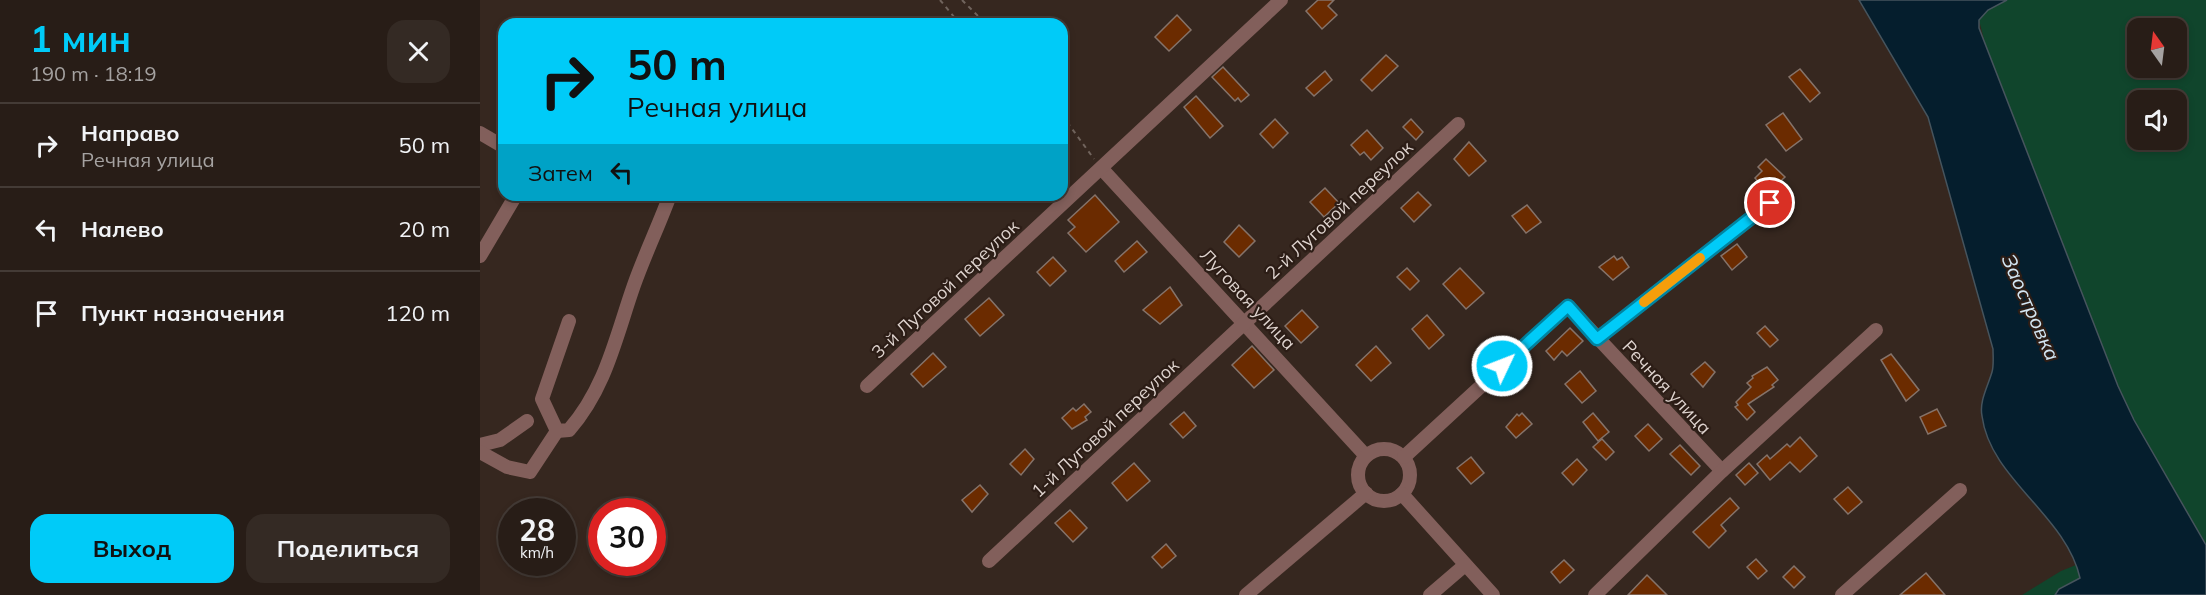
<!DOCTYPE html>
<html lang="ru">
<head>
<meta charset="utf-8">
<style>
	:root { --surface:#281d17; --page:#342a24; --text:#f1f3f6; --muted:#a5a2a1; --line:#443b36; --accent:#00cbf8 }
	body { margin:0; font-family:Mulish,sans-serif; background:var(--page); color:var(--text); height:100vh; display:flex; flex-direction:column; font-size:22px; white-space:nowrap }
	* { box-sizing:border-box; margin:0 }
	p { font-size:20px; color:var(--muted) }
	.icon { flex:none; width:33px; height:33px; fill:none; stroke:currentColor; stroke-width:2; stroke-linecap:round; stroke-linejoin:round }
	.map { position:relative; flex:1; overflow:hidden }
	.side { display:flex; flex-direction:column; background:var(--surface); width:480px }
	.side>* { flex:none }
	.hud { position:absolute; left:18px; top:18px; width:570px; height:183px; border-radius:18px; box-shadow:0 3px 9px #0003,0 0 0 2px var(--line); background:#00cbf8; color:#111; overflow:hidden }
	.needle { width:39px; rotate:346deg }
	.tools { position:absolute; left:1647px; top:18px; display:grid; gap:12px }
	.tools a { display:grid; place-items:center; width:60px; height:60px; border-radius:12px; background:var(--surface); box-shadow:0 3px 9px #0003,0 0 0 2px var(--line); font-size:30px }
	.speed { position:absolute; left:18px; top:498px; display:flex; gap:12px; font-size:30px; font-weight:700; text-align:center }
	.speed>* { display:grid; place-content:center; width:78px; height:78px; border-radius:50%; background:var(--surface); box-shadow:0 3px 9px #0003,0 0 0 2px var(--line); line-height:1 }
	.speed small { font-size:15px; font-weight:400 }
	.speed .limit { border:9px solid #d22; background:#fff; color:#111 }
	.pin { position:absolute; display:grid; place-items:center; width:51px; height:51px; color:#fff; margin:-26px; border:3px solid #fff; border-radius:50%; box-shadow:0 2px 6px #0007 }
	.me { position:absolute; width:66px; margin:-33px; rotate:47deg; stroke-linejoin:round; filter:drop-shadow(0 0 4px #0008) }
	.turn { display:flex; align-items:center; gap:21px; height:126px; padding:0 30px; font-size:27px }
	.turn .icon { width:78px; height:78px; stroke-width:2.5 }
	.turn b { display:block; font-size:42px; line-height:51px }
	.then { display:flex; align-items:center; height:57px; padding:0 30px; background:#0003; gap:12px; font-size:22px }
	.round { display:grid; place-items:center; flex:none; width:63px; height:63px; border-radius:18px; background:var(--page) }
	.overview { display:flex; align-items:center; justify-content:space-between; height:102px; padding:0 30px }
	h1 { font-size:36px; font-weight:700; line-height:45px; color:var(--accent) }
	.button { display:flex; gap:12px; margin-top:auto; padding:12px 30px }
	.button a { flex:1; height:69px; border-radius:18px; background:var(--accent); color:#111; font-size:24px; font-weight:700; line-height:69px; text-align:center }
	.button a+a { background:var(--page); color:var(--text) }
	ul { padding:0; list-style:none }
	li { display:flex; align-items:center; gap:18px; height:84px; padding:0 30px; border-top:2px solid var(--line) }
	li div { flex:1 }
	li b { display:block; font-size:22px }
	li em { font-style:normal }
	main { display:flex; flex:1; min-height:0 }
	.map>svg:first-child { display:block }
	.green { fill:#10452c; fill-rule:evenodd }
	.water { fill:#051e2d; stroke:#46545d; stroke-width:1.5 }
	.building { fill:#6b2b00; stroke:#85736a; stroke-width:1.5 }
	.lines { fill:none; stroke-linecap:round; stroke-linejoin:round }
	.path { stroke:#71645d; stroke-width:2; stroke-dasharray:4.5 4.5; stroke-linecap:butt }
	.minor { stroke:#825f5b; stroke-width:14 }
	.route-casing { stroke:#0084a1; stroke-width:15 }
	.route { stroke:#00cbf8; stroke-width:10 }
	.slow { stroke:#f59e0b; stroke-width:10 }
	.labels { text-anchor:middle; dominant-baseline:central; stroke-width:4.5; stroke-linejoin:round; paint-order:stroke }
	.street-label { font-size:18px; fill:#ded3ce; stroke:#2c1d16 }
	.water-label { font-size:20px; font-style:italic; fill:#d4e7f4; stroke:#2c1d16 }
</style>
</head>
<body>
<main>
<section class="side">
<div class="overview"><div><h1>1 мин</h1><p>190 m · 18:19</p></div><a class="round"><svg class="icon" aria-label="close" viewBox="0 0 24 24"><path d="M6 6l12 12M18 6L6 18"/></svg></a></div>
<ul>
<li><svg class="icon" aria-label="right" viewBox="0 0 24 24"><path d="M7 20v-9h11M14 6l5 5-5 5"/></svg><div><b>Направо</b><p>Речная улица</p></div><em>50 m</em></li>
<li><svg class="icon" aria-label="left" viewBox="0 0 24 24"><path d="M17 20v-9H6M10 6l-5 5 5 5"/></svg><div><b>Налево</b></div><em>20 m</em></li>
<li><svg class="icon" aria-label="arrive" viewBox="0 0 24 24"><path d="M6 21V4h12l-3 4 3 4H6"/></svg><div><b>Пункт назначения</b></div><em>120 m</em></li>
</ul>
<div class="button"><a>Выход</a><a>Поделиться</a></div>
</section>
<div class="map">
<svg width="1726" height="595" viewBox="0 0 1726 595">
	<rect width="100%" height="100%" fill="#36271f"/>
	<g class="green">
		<path d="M1527 0H1726V545L1654 420 1638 386 1505 43 1499 20 1508 10ZM1658 28H1696V68H1658ZM1658 100H1696V140H1658Z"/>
		<polygon points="1596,565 1600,578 1579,589 1575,595 1542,595 1581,571"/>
	</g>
	<path class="water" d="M1379 0H1527L1508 10 1499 20V28L1638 386 1654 420 1726 545V595H1575L1579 589 1600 578C1586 515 1510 479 1502 416 1499 401 1508 386 1512 372 1514 365 1513 357 1513 349L1448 117Z"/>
	<g class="building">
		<polygon points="838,0 854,0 848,6 857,15 842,29 826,11"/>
		<polygon points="697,15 711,30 689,51 675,37"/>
		<polygon points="906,55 918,66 892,91 881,80"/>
		<polygon points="743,67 769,95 761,102 758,98 755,101 732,77"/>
		<polygon points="1320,69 1340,93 1330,102 1309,77"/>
		<polygon points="845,71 852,80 834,96 826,88"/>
		<polygon points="716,96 743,126 730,138 704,107"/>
		<polygon points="1303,113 1322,139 1306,151 1286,125"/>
		<polygon points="795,119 808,133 793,148 780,134"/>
		<polygon points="931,119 943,132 936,140 923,127"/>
		<polygon points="887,130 903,148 891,160 884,152 880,155 871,145"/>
		<polygon points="989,142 1006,161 989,176 974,159"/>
		<polygon points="1286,159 1305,177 1288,193 1275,178 1282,171 1278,167"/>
		<polygon points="845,188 859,203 844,217 830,202"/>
		<polygon points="938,192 951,205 934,222 921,208"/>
		<polygon points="615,195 639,222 606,252 588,233 595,227 588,220"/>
		<polygon points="1047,205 1061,222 1046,233 1032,216"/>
		<polygon points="759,225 775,241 759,257 744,242"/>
		<polygon points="657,241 667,252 644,272 635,261"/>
		<polygon points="1257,244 1267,257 1252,270 1241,256"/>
		<polygon points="1134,256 1137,260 1142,257 1149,267 1133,280 1119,267"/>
		<polygon points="573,257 586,271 570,286 557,272"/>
		<polygon points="927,268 939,281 930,290 917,277"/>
		<polygon points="980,268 1004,293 986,309 963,284"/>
		<polygon points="690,287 702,305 680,324 663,310"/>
		<polygon points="509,298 524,315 500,336 485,319"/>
		<polygon points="822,310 838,327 821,343 805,326"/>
		<polygon points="947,315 964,335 949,349 932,329"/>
		<polygon points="1285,326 1298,340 1290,347 1277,333"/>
		<polygon points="1090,328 1103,341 1087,356 1082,351 1074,360 1066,351"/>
		<polygon points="772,346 794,370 774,388 752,365"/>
		<polygon points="896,346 911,363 891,381 876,365"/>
		<polygon points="453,353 466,367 443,387 431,374"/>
		<polygon points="1411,354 1439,390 1426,401 1401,360"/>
		<polygon points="1225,362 1235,372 1223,387 1211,374"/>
		<polygon points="1287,367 1298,380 1292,385 1294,387 1268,404 1275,412 1267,420 1255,407 1258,405 1256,402 1271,387 1267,383 1273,378 1272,376"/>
		<polygon points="1100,371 1116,391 1102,403 1085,384"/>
		<polygon points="604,404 611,412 605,417 607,420 592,429 582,418 593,408 596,411"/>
		<polygon points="1457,409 1466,426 1448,434 1440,417"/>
		<polygon points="704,412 716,426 703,438 690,424"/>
		<polygon points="1042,413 1052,424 1036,438 1026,427 1037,414 1039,416"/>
		<polygon points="1113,413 1129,432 1118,441 1103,422"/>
		<polygon points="1168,424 1182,439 1169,451 1155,436"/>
		<polygon points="1320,437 1337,456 1320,472 1310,462 1290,480 1277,464 1287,455 1290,459 1307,444 1310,447"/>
		<polygon points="1122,439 1134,452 1126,460 1113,447"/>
		<polygon points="1200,445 1220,466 1211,475 1190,454"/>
		<polygon points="545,449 554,459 541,475 530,464"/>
		<polygon points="991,457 1004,473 991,484 977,468"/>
		<polygon points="1097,459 1107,470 1093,485 1082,473"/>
		<polygon points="654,463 670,481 647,501 632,483"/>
		<polygon points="1269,463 1278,473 1265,485 1256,475"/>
		<polygon points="500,485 508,494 492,512 482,500"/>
		<polygon points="1368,487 1382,502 1368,514 1354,499"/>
		<polygon points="1250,498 1259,508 1241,525 1246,531 1229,548 1213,532"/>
		<polygon points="590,510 607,528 593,542 575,523"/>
		<polygon points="686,544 696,556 682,568 672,557"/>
		<polygon points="1276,559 1287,571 1278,579 1267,567"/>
		<polygon points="1084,560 1094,570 1080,583 1071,572"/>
		<polygon points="1314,566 1325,577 1314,588 1303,577"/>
		<polygon points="1446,573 1465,595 1420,595"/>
		<polygon points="1167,575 1187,595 1148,595"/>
	</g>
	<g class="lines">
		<g class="path">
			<polyline points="460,0 480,24"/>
			<polyline points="482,0 506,24"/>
			<polyline points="582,115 614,159"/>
		</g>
		<g class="minor">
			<polyline points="0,133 24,147"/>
			<polyline points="622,169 886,456"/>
			<polyline points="0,256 36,195"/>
			<polyline points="1117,339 1290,203"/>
			<polyline points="387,386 801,0"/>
			<path d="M77 431 89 430C126 388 136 336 154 285 165 254 179 225 190 195"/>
			<polyline points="0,445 20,440 47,421"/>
			<circle cx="904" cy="475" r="26"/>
			<polyline points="0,452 27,467 50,472 77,431 62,399 89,321"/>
			<polyline points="924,457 1088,306 1242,471"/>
			<polyline points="922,494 1013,595"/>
			<polyline points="509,561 978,124"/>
			<polyline points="766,595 886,493"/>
			<polyline points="950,595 985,565"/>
			<polyline points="1115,595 1242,471 1396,330"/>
			<polyline points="1362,595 1480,490"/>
		</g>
	</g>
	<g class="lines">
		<g class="route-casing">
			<polyline id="route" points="1022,366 1088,306 1117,339 1290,203"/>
		</g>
		<use href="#route" class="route"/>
		<polyline class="slow" points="1164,302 1220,258"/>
	</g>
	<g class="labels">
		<g class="street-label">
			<text transform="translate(859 210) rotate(-43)">2-й Луговой переулок</text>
			<text transform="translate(465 289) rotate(-43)">3-й Луговой переулок</text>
			<text transform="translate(768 299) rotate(47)">Луговая улица</text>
			<text transform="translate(1187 387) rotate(47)">Речная улица</text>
			<text transform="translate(625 428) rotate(-43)">1-й Луговой переулок</text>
		</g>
		<g class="water-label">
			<text transform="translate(1551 307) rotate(66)">Заостровка</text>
		</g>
	</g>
</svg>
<div class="tools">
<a><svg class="needle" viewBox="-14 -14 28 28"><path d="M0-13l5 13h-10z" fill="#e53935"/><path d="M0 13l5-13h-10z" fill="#a5a2a1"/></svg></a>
<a><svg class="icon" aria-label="sound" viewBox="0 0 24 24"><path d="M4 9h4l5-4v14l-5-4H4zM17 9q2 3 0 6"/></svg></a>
</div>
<div class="speed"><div>28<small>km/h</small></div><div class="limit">30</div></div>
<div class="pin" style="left:1290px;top:203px;background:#d93025"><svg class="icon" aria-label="arrive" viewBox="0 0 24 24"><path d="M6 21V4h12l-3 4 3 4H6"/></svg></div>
<svg class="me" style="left:1022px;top:366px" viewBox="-20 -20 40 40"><circle r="17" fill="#00cbf8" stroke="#fff" stroke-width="3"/><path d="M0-11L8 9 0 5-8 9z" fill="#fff"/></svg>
<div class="hud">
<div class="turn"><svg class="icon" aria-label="right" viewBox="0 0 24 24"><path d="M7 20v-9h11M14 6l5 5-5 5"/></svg><div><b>50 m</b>Речная улица</div></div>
<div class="then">Затем<svg class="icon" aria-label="left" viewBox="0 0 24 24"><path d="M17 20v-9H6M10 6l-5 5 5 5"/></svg></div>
</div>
</div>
</main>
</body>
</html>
